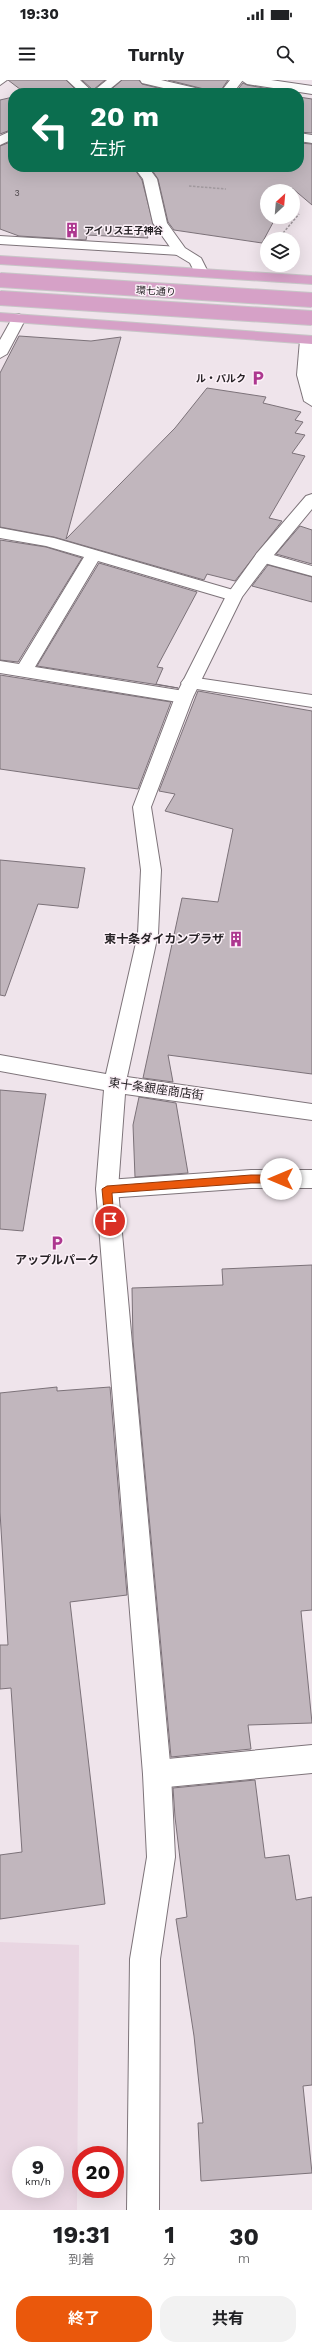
<!DOCTYPE html>
<html lang="ja">
<head>
<meta charset="utf-8">
<style>
	:root { --surface:#fff; --page:#f2f2f2; --text:#202124; --muted:#757577; --accent:#ea580c }
	body { margin:0; font-family:"Work Sans","Noto Sans JP",sans-serif; background:var(--page); color:var(--text); height:100vh; display:flex; flex-direction:column; font-size:15px; white-space:nowrap }
	* { box-sizing:border-box; margin:0 }
	p { font-size:13px; color:var(--muted) }
	.icon { flex:none; width:22px; height:22px; fill:none; stroke:currentColor; stroke-width:2; stroke-linecap:round; stroke-linejoin:round }
	.map { position:relative; height:2130px; overflow:hidden }
	.side { display:flex; flex-direction:column; background:var(--surface); flex:1 }
	.side>* { flex:none }
	.guide { position:absolute; left:8px; top:8px; width:296px; height:84px; border-radius:16px; box-shadow:0 4px 16px #0002; background:#0b6e4f; color:#fff; overflow:hidden }
	.needle { width:26px; rotate:26deg }
	.tools { position:absolute; left:260px; top:104px; display:grid; gap:8px }
	.tools a { display:grid; place-items:center; width:40px; height:40px; border-radius:50%; background:var(--surface); box-shadow:0 4px 16px #0002; font-size:20px }
	.speed { position:absolute; left:12px; top:2066px; display:flex; gap:8px; font-size:20px; font-weight:700; text-align:center }
	.speed>* { display:grid; place-content:center; width:52px; height:52px; border-radius:50%; background:var(--surface); box-shadow:0 4px 16px #0002; line-height:1 }
	.speed small { font-size:10px; font-weight:400 }
	.speed .limit { border:6px solid #d22; background:#fff; color:#111 }
	.pin { position:absolute; display:grid; place-items:center; width:34px; height:34px; color:#fff; margin:-17px; border:2px solid #fff; border-radius:50%; box-shadow:0 1px 4px #0007 }
	.me { position:absolute; width:44px; margin:-22px; rotate:270deg; stroke-linejoin:round; filter:drop-shadow(0 0 3px #0008) }
	.turn { display:flex; align-items:center; gap:14px; height:84px; padding:0 16px; font-size:18px }
	.turn .icon { width:52px; height:52px; stroke-width:2.5 }
	.turn b { display:block; font-size:28px; line-height:34px }
	.eta { display:flex; justify-content:space-evenly; align-items:center; height:68px; text-align:center }
	.eta b { font-size:24px; font-weight:700; line-height:28px }
	.button { display:flex; gap:8px; margin-top:auto; padding:8px 16px }
	.button a { flex:1; height:46px; border-radius:16px; background:var(--accent); color:#fff; font-size:16px; font-weight:700; line-height:46px; text-align:center }
	.button a+a { background:var(--page); color:var(--text) }
	.status { display:flex; justify-content:space-between; align-items:center; height:28px; padding:0 20px; background:var(--surface); direction:ltr }
	.status svg { height:11px; fill:currentColor }
	header { display:flex; justify-content:space-between; align-items:center; height:52px; padding:0 16px; background:var(--surface); font-size:18px; font-weight:700 }
	.map>svg:first-child { display:block }
	.built { fill:#e9d6e2; fill-rule:evenodd }
	.building { fill:#c1b6bd; stroke:#7c7279 }
	.lines { fill:none; stroke-linecap:round; stroke-linejoin:round }
	.service-casing { stroke:#7e747a; stroke-width:2 }
	.minor-casing { stroke:#7e747a; stroke-width:2 }
	.primary-casing { stroke:#c7c6c7; stroke-width:2 }
	.path { stroke:#a29a9f; stroke-width:1.5; stroke-dasharray:2.5 1.5; stroke-linecap:butt }
	.service { fill:#fff; fill-rule:evenodd }
	.minor { fill:#fff; fill-rule:evenodd }
	.primary { fill:#d6a1c7; fill-rule:evenodd }
	.primary-bridge-casing { stroke:#c7c6c7; stroke-width:16; stroke-linecap:butt }
	.primary-bridge { stroke:#d6a1c7; stroke-width:14 }
	.route { fill:#ea580c; stroke:#983908 }
	.labels { text-anchor:middle; dominant-baseline:central; stroke-width:3; stroke-linejoin:round; paint-order:stroke }
	.far-number-label { font-size:9px; fill:#4e484c }
	.far-poi-label { font-size:10px; font-weight:bold; fill:#272326; stroke:#fcf1f8; text-anchor:start }
	.far-street-label { font-size:10px; fill:#272326; stroke:#fcf1f8 }
	.poi-label { font-size:12px; font-weight:bold; fill:#272326; stroke:#fcf1f8; text-anchor:end }
	.street-label { font-size:12px; fill:#272326; stroke:#fcf1f8 }
</style>
</head>
<body>
<div class="status"><b>19:30</b><svg viewBox="0 0 49 12"><path d="M0 12V9h3v3zM5 12V6h3v6zM10 12V3h3v9zM15 12V0h3v12zM26 1h20v11H26zM47 4h2v5h-2z"/></svg></div>
<header><svg class="icon" aria-label="menu" viewBox="0 0 24 24"><path d="M4 6h16M4 12h16M4 18h16"/></svg>Turnly<svg class="icon" aria-label="search" viewBox="0 0 24 24"><circle cx="10" cy="10" r="6"/><path d="M15 15l6 6"/></svg></header>
<div class="map">
<svg width="312" height="2130" viewBox="0 0 312 2130">
	<rect width="100%" height="100%" fill="#efe4eb"/>
	<path class="built" d="M0 1862 79 1865 77 2130H0ZM21 2075H55V2109H21Z"/>
	<g class="building">
		<polygon points="8,0 66,0 79,13 25,13"/>
		<polygon points="82,0 105,0 93,10"/>
		<polygon points="122,0 139,0 142,4 178,13 107,13"/>
		<polygon points="168,0 228,0 219,13 207,13 204,9"/>
		<polygon points="243,3 247,5 280,11 278,13 235,13"/>
		<polygon points="13,17 13,49 0,54 0,20"/>
		<polygon points="299,17 312,19 312,53 299,52"/>
		<polygon points="13,61 13,87 133,87 142,100 154,147 142,145 148,158 87,155 86,160 19,156 0,149 0,66"/>
		<polygon points="299,63 312,64 312,125 292,108 290,111 267,111 267,137 276,137 262,163 174,150 168,142 158,99 150,87 299,87"/>
		<polygon points="19,256 91,261 121,257 66,459 175,348 207,308 266,317 263,323 301,332 295,340 303,342 295,353 305,355 292,373 305,376 269,438 282,441 235,501 207,494 204,500 54,457 0,447 0,293"/>
		<polygon points="300,446 312,450 312,484 276,474"/>
		<polygon points="0,460 46,467 82,478 18,582 0,580"/>
		<polygon points="99,483 197,512 157,587 163,588 156,604 178,608 37,586"/>
		<polygon points="268,485 312,497 312,522 252,506"/>
		<polygon points="0,595 171,622 138,709 0,689"/>
		<polygon points="198,611 312,631 312,994 168,975 173,1002 143,998 182,818 218,822 233,749 165,731 175,714 159,711"/>
		<polygon points="0,780 85,788 78,828 38,824 5,916 0,915"/>
		<polygon points="0,1010 46,1014 23,1151 0,1149"/>
		<polygon points="139,1017 176,1023 188,1093 135,1097 133,1045"/>
		<polygon points="312,1185 312,1530 301,1531 312,1643 248,1645 251,1669 171,1677 133,1261 132,1208 223,1205 222,1189"/>
		<polygon points="57,1307 57,1311 110,1307 127,1515 70,1522 105,1824 0,1839 0,1775 22,1772 11,1608 0,1609 0,1565 8,1565 0,1432 0,1313"/>
		<polygon points="255,1700 265,1778 289,1775 296,1820 312,1817 312,2005 303,2006 312,2093 201,2101 198,2043 203,2043 194,1956 176,1839 187,1837 175,1737 173,1708"/>
	</g>
	<g class="lines">
		<g class="service-casing">
			<g id="service">
				<polygon points="0,0 7,0 0,5"/>
				<polygon points="107,0 121,0 105,13 91,13"/>
				<polygon points="140,0 161,0 204,10 206,13 185,13 142,3"/>
				<polygon points="241,0 271,0 312,6 312,14 247,4"/>
				<polygon points="13,50 13,59 0,65 0,56"/>
				<polygon points="299,53 312,55 312,63 299,61"/>
				<polygon points="0,156 180,167 187,171 180,175 0,164"/>
				<polygon points="19,234 26,238 7,274 0,278 0,260 14,235"/>
				<polygon points="0,448 54,458 240,512 242,516 240,520 234,521 98,481 35,587 184,611 190,613 193,617 190,621 184,623 0,593 0,581 19,584 84,477 46,466 0,458"/>
				<polygon points="263,472 312,486 312,496 257,481 255,477 257,473"/>
				<polygon points="190,597 312,615 312,627 184,607 181,603 184,599"/>
				<polygon points="251,1090 312,1090 312,1108 251,1108 107,1118 99,1115 96,1109 99,1103 107,1100"/>
				<polygon points="312,1665 312,1693 157,1708 147,1704 143,1694 147,1684 157,1680"/>
			</g>
		</g>
		<g class="minor-casing">
			<g id="minor">
				<polygon points="67,0 80,0 94,13 81,13"/>
				<polygon points="230,0 243,0 233,13 220,13"/>
				<polygon points="134,87 148,87 157,99 167,143 185,168 201,178 208,192 206,195 196,195 190,183 175,174 153,143 143,99"/>
				<polygon points="307,256 312,257 312,326 304,321 297,295 300,260"/>
				<polygon points="312,414 312,429 269,481 242,517 193,617 151,727 161,790 158,854 127,997 312,1024 312,1040 125,1014 118,1109 171,1694 175,1777 160,1879 159,2130 127,2130 130,1879 147,1777 143,1694 96,1109 104,1010 0,991 0,975 106,994 138,854 141,790 133,727 175,617 226,516 257,473 306,416"/>
			</g>
		</g>
		<g class="primary-casing">
			<g id="primary">
				<polygon points="0,176 312,196 312,204 0,184"/>
				<polygon points="0,233 312,256 312,264 0,241"/>
			</g>
		</g>
		<g class="path">
			<polyline points="189,106 226,109"/>
			<polyline points="278,159 299,134"/>
		</g>
		<use href="#service" class="service"/>
		<use href="#minor" class="minor"/>
		<use href="#primary" class="primary"/>
		<g class="primary-bridge-casing">
			<g id="primary-bridge">
				<polyline points="0,200 312,220"/>
				<polyline points="0,218 312,238"/>
			</g>
		</g>
		<use href="#primary-bridge" class="primary-bridge"/>
	</g>
	<polygon class="route" points="251,1095 281,1095 286,1099 281,1103 251,1103 112,1113 114,1141 110,1144 105,1141 102,1109 107,1106"/>
	<defs>
		<g id="building-bare" transform="scale(1.2)"><path d="M-4-6H4V6H1V3H-1V6H-4ZM-2.5-4.3h1.7v1.8h-1.7ZM.8-4.3h1.7v1.8H.8ZM-2.5-1h1.7V.8h-1.7ZM.8-1h1.7V.8H.8Z" fill="#ad378f" stroke="#fcf1f8" stroke-width="2.5" paint-order="stroke"/></g>
		<g id="parking-bare" transform="scale(1.2)"><path d="M-3.5-5.5H1a3.5 3.5 0 0 1 0 7H-1V5.5H-3.5ZM-1-3.4V-.6H.8a1.4 1.4 0 0 0 0-2.8Z" fill="#ad378f" stroke="#fcf1f8" stroke-width="2.5" paint-order="stroke"/></g>
	</defs>
	<g fill-rule="evenodd">
		<use href="#building-bare" x="72" y="150"/>
		<use href="#parking-bare" x="258" y="298"/>
		<use href="#building-bare" x="236" y="859"/>
		<use href="#parking-bare" x="57" y="1163"/>
	</g>
	<g class="labels">
		<g class="far-number-label">
			<text x="17" y="113">3</text>
		</g>
		<g class="far-poi-label">
			<text x="84" y="150">アイリス王子神谷</text>
			<text x="246" y="298" text-anchor="end">ル・パルク</text>
		</g>
		<g class="far-street-label">
			<text transform="translate(156 211) rotate(3)">環七通り</text>
		</g>
		<g class="poi-label">
			<text x="224" y="859">東十条ダイカンプラザ</text>
			<text x="57" y="1180" text-anchor="middle">アップルパーク</text>
		</g>
		<g class="street-label">
			<text transform="translate(156 1009) rotate(8)">東十条銀座商店街</text>
		</g>
	</g>
</svg>
<div class="tools">
<a><svg class="needle" viewBox="-14 -14 28 28"><path d="M0-13l5 13h-10z" fill="#e53935"/><path d="M0 13l5-13h-10z" fill="#757577"/></svg></a>
<a><svg class="icon" aria-label="layers" viewBox="0 0 24 24"><path d="M12 4l9 5-9 5-9-5zM3 14l9 5 9-5"/></svg></a>
</div>
<div class="speed"><div>9<small>km/h</small></div><div class="limit">20</div></div>
<div class="pin" style="left:110px;top:1141px;background:#d93025"><svg class="icon" aria-label="arrive" viewBox="0 0 24 24"><path d="M6 21V4h12l-3 4 3 4H6"/></svg></div>
<svg class="me" style="left:281px;top:1099px" viewBox="-20 -20 40 40"><circle r="19" fill="#fff"/><path d="M0-13L10 11 0 6-10 11z" fill="#ea580c"/></svg>
<div class="guide">
<div class="turn"><svg class="icon" aria-label="left" viewBox="0 0 24 24"><path d="M17 20v-9H6M10 6l-5 5 5 5"/></svg><div><b>20 m</b>左折</div></div>
</div>
</div>
<section class="side">
<div class="eta">
<div><b>19:31</b><p>到着</p></div>
<div><b>1</b><p>分</p></div>
<div><b>30</b><p>m</p></div>
</div>
<div class="button"><a>終了</a><a>共有</a></div>
</section>
</body>
</html>
